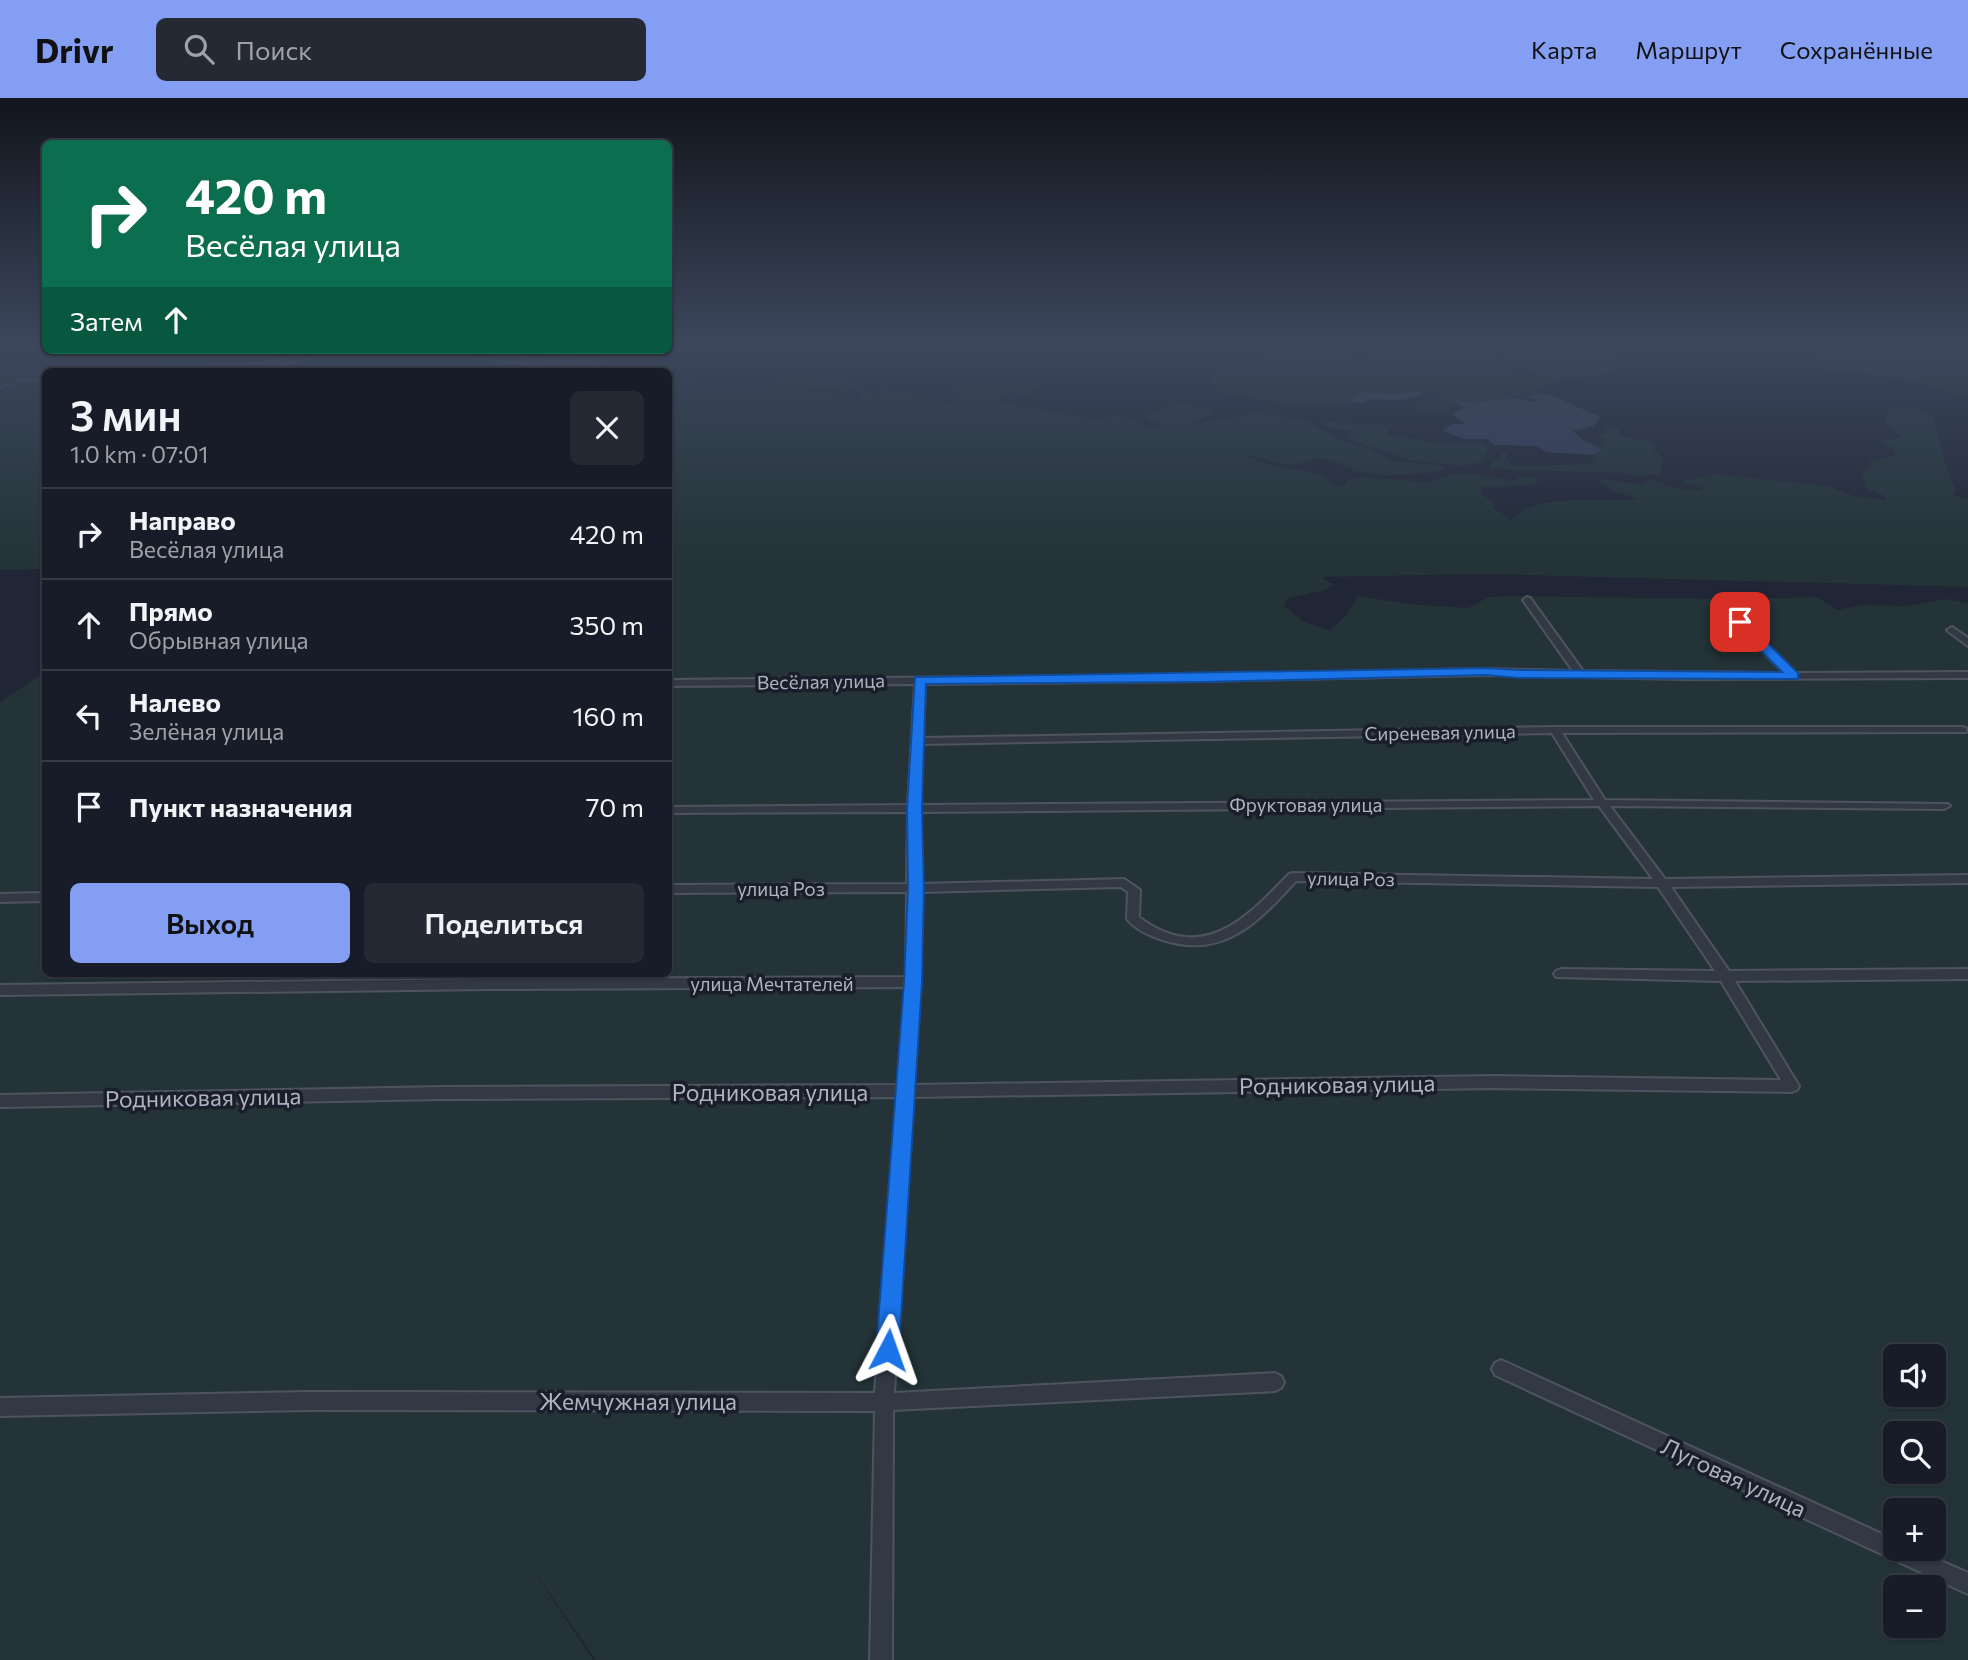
<!DOCTYPE html>
<html lang="ru">
<head>
<meta charset="utf-8">
<style>
	:root { --surface:#181c28; --page:#252934; --text:#f1f3f6; --muted:#9fa1a8; --line:#363a45; --accent:#839ef2 }
	body { margin:0; font-family:Commissioner,sans-serif; background:var(--page); color:var(--text); height:100vh; display:flex; flex-direction:column; font-size:26px; white-space:nowrap }
	* { box-sizing:border-box; margin:0 }
	p { font-size:23px; color:var(--muted) }
	.icon { flex:none; width:38px; height:38px; fill:none; stroke:currentColor; stroke-width:2; stroke-linecap:round; stroke-linejoin:round }
	.map { position:relative; flex:1; overflow:hidden }
	.drawer { position:absolute; left:42px; top:270px; width:630px; height:609px; display:flex; flex-direction:column; background:var(--surface); border-radius:10px; box-shadow:0 2px 5px #0004,0 0 0 2px var(--line) }
	.drawer>* { flex:none }
	.guide { position:absolute; left:42px; top:42px; width:630px; height:214px; border-radius:10px; box-shadow:0 2px 5px #0004,0 0 0 2px var(--line); background:#0b6e4f; color:#fff; overflow:hidden }
	.controls { position:absolute; left:1883px; top:1246px; display:grid; gap:14px }
	.controls a { display:grid; place-items:center; width:63px; height:63px; border-radius:10px; background:var(--surface); box-shadow:0 2px 5px #0004,0 0 0 2px var(--line); font-size:35px }
	.pin { position:absolute; display:grid; place-items:center; width:60px; height:60px; color:#fff; margin:-30px; border-radius:14px; box-shadow:0 4px 10px #0006 }
	.me { position:absolute; width:77px; margin:-38px; rotate:4deg; stroke-linejoin:round; filter:drop-shadow(0 0 5px #0008) }
	.turn { display:flex; align-items:center; gap:24px; height:147px; padding:0 28px; font-size:32px }
	.turn .icon { width:91px; height:91px; stroke-width:2.5 }
	.turn b { display:block; font-size:49px; line-height:60px }
	.then { display:flex; align-items:center; height:66px; padding:0 28px; background:#0003; gap:14px; font-size:26px }
	.round { display:grid; place-items:center; flex:none; width:74px; height:74px; border-radius:10px; background:var(--page) }
	.head { display:flex; align-items:center; justify-content:space-between; height:119px; padding:0 28px }
	h1 { font-size:42px; font-weight:600; line-height:52px }
	.primary-button { display:flex; gap:14px; margin-top:auto; padding:14px 28px }
	.primary-button a { flex:1; height:80px; border-radius:10px; background:var(--accent); color:#111; font-size:28px; font-weight:600; line-height:80px; text-align:center }
	.primary-button a+a { background:var(--page); color:var(--text) }
	ul { padding:0; list-style:none }
	li { display:flex; align-items:center; gap:21px; height:91px; padding:0 28px; border-top:2px solid var(--line) }
	li div { flex:1 }
	li b { display:block; font-size:26px }
	li em { font-style:normal }
	header { display:flex; align-items:center; gap:42px; box-sizing:border-box; height:98px; padding:0 35px; background:var(--accent); color:#111 }
	header strong { font-size:33px }
	nav { display:flex; gap:38px; margin-inline-start:auto; font-size:24px }
	.search { width:490px; height:63px; background:var(--page); display:flex; align-items:center; gap:18px; box-sizing:border-box; padding:0 24px; border-radius:10px; color:var(--muted); font-size:26px }
	.map>svg:first-child { display:block }
	.green { fill:#233337; fill-rule:evenodd }
	.water { fill:#353f5b }
	.lines { fill:none; stroke-linecap:round; stroke-linejoin:round }
	.stream { stroke:#353f5b; stroke-width:2.5 }
	.minor-casing { stroke:#4e5360; stroke-width:4 }
	.minor { fill:#333845; fill-rule:evenodd }
	.route { fill:#1a73e8; stroke:#114b97; stroke-width:2 }
	.labels { text-anchor:middle; dominant-baseline:central; stroke-width:7; stroke-linejoin:round; paint-order:stroke }
	.street-label { font-size:19px; fill:#adb3c2; stroke:#191e2a }
	.near-street-label { font-size:23px; fill:#adb3c2; stroke:#191e2a }
</style>
</head>
<body>
<header>
<strong>Drivr</strong>
<div class="search"><svg class="icon" aria-label="search" viewBox="0 0 24 24"><circle cx="10" cy="10" r="6"/><path d="M15 15l6 6"/></svg>Поиск</div>
<nav><a>Карта</a><a>Маршрут</a><a>Сохранённые</a></nav>
</header>
<div class="map">
<svg width="1968" height="1562" viewBox="0 0 1968 1562">
	<rect width="100%" height="100%" fill="#202635"/>
	<g class="green">
		<path d="M1406 248H1441L1455 254V256L1449 258 1450 260 1475 254 1448 248H1624L1621 256 1601 266 1611 269 1615 275 1559 282 1514 300 1473 305 1454 302 1455 306C1443 319 1432 316 1416 312L1413 305 1448 294 1381 295 1331 308H1312L1230 298 1216 291 1211 280 1221 268 1308 251 1336 255 1358 263 1371 259H1428ZM1497 258 1537 262 1526 269 1534 278 1526 280 1487 263Z"/>
		<polygon points="1810,248 1968,248 1968,300 1921,284 1816,270"/>
		<polygon points="356,252 402,253 609,273 105,273 140,266 175,268 164,263 178,261 179,264 276,266"/>
		<polygon points="418,252 555,252 580,259 601,252 622,252 596,264 573,268"/>
		<polygon points="0,267 35,267 47,273 45,279 39,283 46,283 45,471 0,472"/>
		<path d="M679 274 700 280 682 293 781 290 767 287 768 285 803 277 819 282H848L865 287 844 289 847 294 810 290 812 296H834L860 304 863 300 858 293 875 298 883 297 882 292 940 301 944 306 962 302 954 292 962 286 991 285 986 290C1004 290 1027 280 1043 285L1031 295 1035 299 1021 300 1013 294 1005 296 996 304 1095 321 1112 317 1129 319 1155 332 1162 326 1147 321V317C1174 302 1186 304 1214 314L1192 327 1254 315 1273 316 1310 324 1340 342 1367 350 1396 364 1438 367 1447 370C1427 378 1374 380 1355 372 1344 367 1331 361 1318 360 1309 360 1301 367 1292 367 1276 367 1260 356 1245 358 1258 362 1271 368 1284 370 1301 374 1326 372 1335 389L1344 388 1349 381 1367 379 1428 385 1453 376H1477L1513 383C1521 376 1531 379 1540 382L1533 387 1482 389 1481 395 1496 407 1492 409 1512 422C1537 392 1604 407 1639 401L1613 393 1600 384 1602 381 1643 387 1647 382C1666 383 1685 398 1703 390L1680 384 1714 376 1828 388 1856 399 1887 402 1885 398 1866 390 1862 374 1870 370V363L1896 357 1892 350 1880 344 1901 339 1886 327V315L1891 310C1908 310 1920 310 1934 320L1942 356 1956 394 1952 397 1968 402V489L1487 476 1322 479 1333 487 1325 492 1288 500 1284 508 1304 524 1330 533 1346 517 1358 498 1409 506 1468 510 1489 499 1514 498 1728 501 1817 499 1837 512 1860 507 1907 508 1946 501 1968 505V1562H596L525 1460 593 1562H0V604L45 574 46 875H668V282ZM1895 1258H1934V1297H1895ZM1895 1335H1934V1374H1895ZM1895 1412H1934V1451H1895ZM1895 1489H1934V1528H1895Z"/>
		<path d="M1334 323C1355 330 1373 321 1390 331L1386 336 1442 346 1481 345 1489 349 1484 364 1460 368 1411 362 1352 342 1347 338 1355 335 1353 333 1337 332 1322 326Z"/>
		<path d="M1607 329 1620 332 1619 336C1633 344 1644 338 1659 350L1651 352 1660 356 1662 360 1660 379 1647 375 1648 379 1621 375 1489 371 1492 364 1500 362 1501 353 1507 355 1506 359 1513 368 1587 366 1595 361 1593 359 1605 343 1599 338 1606 334Z"/>
	</g>
	<g class="water">
		<path d="M1426 293C1405 306 1391 302 1368 301L1364 305 1348 304 1364 294 1395 296Z"/>
		<polygon points="1539,296 1551,297 1600,319 1593,328 1573,333 1582,341 1602,351 1594,357 1546,354 1537,348 1494,347 1488,341 1464,341 1443,333 1453,326 1466,326 1452,316 1464,310 1453,302 1473,305 1514,300 1535,304 1539,302 1528,299"/>
	</g>
	<g class="lines">
		<g class="stream">
			<polyline points="442,252 575,263 595,261 616,252"/>
			<polyline points="0,290 20,282 40,282"/>
		</g>
		<g class="minor-casing">
			<g id="minor">
				<polygon points="336,252 348,252 262,270 212,271 209,269 212,267 262,266"/>
				<polygon points="403,252 425,252 573,266 591,264 620,252 628,252 594,267 573,270"/>
				<polygon points="557,252 565,252 573,256 568,257"/>
				<path d="M1527 499 1530 500 1583 573 1784 575 1719 508 1718 506 1722 503 1725 504 1795 575 1968 574V580L1685 581 1486 577 1205 583 925 586 923 640 1555 629H1962L1966 630 1967 632 1966 634 1562 635 1605 702 1948 706 1950 708 1944 711 1610 708 1665 781 1968 777V785L1671 789 1729 873 1968 871V881L1735 883 1799 988 1797 992 1792 994 1494 990 912 999 894 1295 1275 1275 1281 1278 1284 1284 1281 1290 1275 1293 893 1312 892 1562H870L875 1313 308 1312 0 1318V1300L308 1294 875 1295 898 999 444 1001 0 1009V997L444 989 899 987 906 889 491 891 0 897V887L491 881 906 879 907 794 668 795V787L907 786 908 714 668 715V709L908 707 915 586 668 588V582L1205 577 1486 571 1573 573 1523 502ZM1552 635 1594 702 920 707 922 646ZM1599 708 1653 781 1293 775 1289 776C1246 821 1202 867 1139 819L1140 792 1124 781 920 786V714ZM1296 783 1658 789 1715 873 1561 871 1556 873 1554 876 1556 879 1721 883 1781 982 1494 978 913 987 920 884V794L1121 789 1128 794 1127 821C1136 832 1150 838 1163 842 1224 862 1259 823 1296 783Z"/>
				<polygon points="1952,529 1968,540 1968,548 1949,534 1947,532"/>
				<polygon points="46,795 46,803 0,804 0,796"/>
				<polygon points="1501,1262 1895,1442 1895,1451 1914,1451 1968,1475 1968,1496 1495,1277 1492,1271 1495,1265"/>
			</g>
		</g>
		<use href="#minor" class="minor"/>
	</g>
	<linearGradient id="sky" x2="0" y2="1"><stop stop-color="#12151d"/><stop offset="0.53" stop-color="#3c475c"/><stop offset="1" stop-color="#3c475c" stop-opacity="0"/></linearGradient>
	<rect width="1968" height="467" fill="url(#sky)"/>
	<polygon class="route" points="1740,521 1744,522 1798,575 1798,581 1519,580 1486,577 1205,584 926,586 922,710 924,790 922,884 899,1252 896,1260 888,1263 879,1260 876,1252 904,884 908,790 907,710 915,579 1486,570 1519,572 1782,574 1736,527 1734,524"/>
	<g class="labels">
		<g class="street-label">
			<text transform="translate(821 583) rotate(-1)">Весёлая улица</text>
			<text transform="translate(1440 634) rotate(-1)">Сиреневая улица</text>
			<text x="1306" y="706">Фруктовая улица</text>
			<text transform="translate(1351 780) rotate(1)">улица Роз</text>
			<text x="781" y="790">улица Роз</text>
			<text x="772" y="885">улица Мечтателей</text>
		</g>
		<g class="near-street-label">
			<text transform="translate(1337 986) rotate(-1)">Родниковая улица</text>
			<text x="770" y="994">Родниковая улица</text>
			<text transform="translate(203 999) rotate(-1)">Родниковая улица</text>
			<text x="638" y="1303">Жемчужная улица</text>
			<text transform="translate(1734 1379) rotate(25)">Луговая улица</text>
		</g>
	</g>
</svg>
<div class="controls">
<a><svg class="icon" aria-label="sound" viewBox="0 0 24 24"><path d="M4 9h4l5-4v14l-5-4H4zM17 9q2 3 0 6"/></svg></a>
<a><svg class="icon" aria-label="search" viewBox="0 0 24 24"><circle cx="10" cy="10" r="6"/><path d="M15 15l6 6"/></svg></a>
<a>+</a>
<a>−</a>
</div>
<div class="pin" style="left:1740px;top:524px;background:#d93025"><svg class="icon" aria-label="arrive" viewBox="0 0 24 24"><path d="M6 21V4h12l-3 4 3 4H6"/></svg></div>
<svg class="me" style="left:888px;top:1252px" viewBox="-20 -20 40 40"><path d="M0-17L14 15 0 8-14 15z" fill="#1a73e8" stroke="#fff" stroke-width="4"/></svg>
<div class="guide">
<div class="turn"><svg class="icon" aria-label="right" viewBox="0 0 24 24"><path d="M7 20v-9h11M14 6l5 5-5 5"/></svg><div><b>420 m</b>Весёлая улица</div></div>
<div class="then">Затем<svg class="icon" aria-label="ahead" viewBox="0 0 24 24"><path d="M12 20V5M6 11l6-6 6 6"/></svg></div>
</div>
<section class="drawer">
<div class="head"><div><h1>3 мин</h1><p>1.0 km · 07:01</p></div><a class="round"><svg class="icon" aria-label="close" viewBox="0 0 24 24"><path d="M6 6l12 12M18 6L6 18"/></svg></a></div>
<ul>
<li><svg class="icon" aria-label="right" viewBox="0 0 24 24"><path d="M7 20v-9h11M14 6l5 5-5 5"/></svg><div><b>Направо</b><p>Весёлая улица</p></div><em>420 m</em></li>
<li><svg class="icon" aria-label="ahead" viewBox="0 0 24 24"><path d="M12 20V5M6 11l6-6 6 6"/></svg><div><b>Прямо</b><p>Обрывная улица</p></div><em>350 m</em></li>
<li><svg class="icon" aria-label="left" viewBox="0 0 24 24"><path d="M17 20v-9H6M10 6l-5 5 5 5"/></svg><div><b>Налево</b><p>Зелёная улица</p></div><em>160 m</em></li>
<li><svg class="icon" aria-label="arrive" viewBox="0 0 24 24"><path d="M6 21V4h12l-3 4 3 4H6"/></svg><div><b>Пункт назначения</b></div><em>70 m</em></li>
</ul>
<div class="primary-button"><a>Выход</a><a>Поделиться</a></div>
</section>
</div>
</body>
</html>
